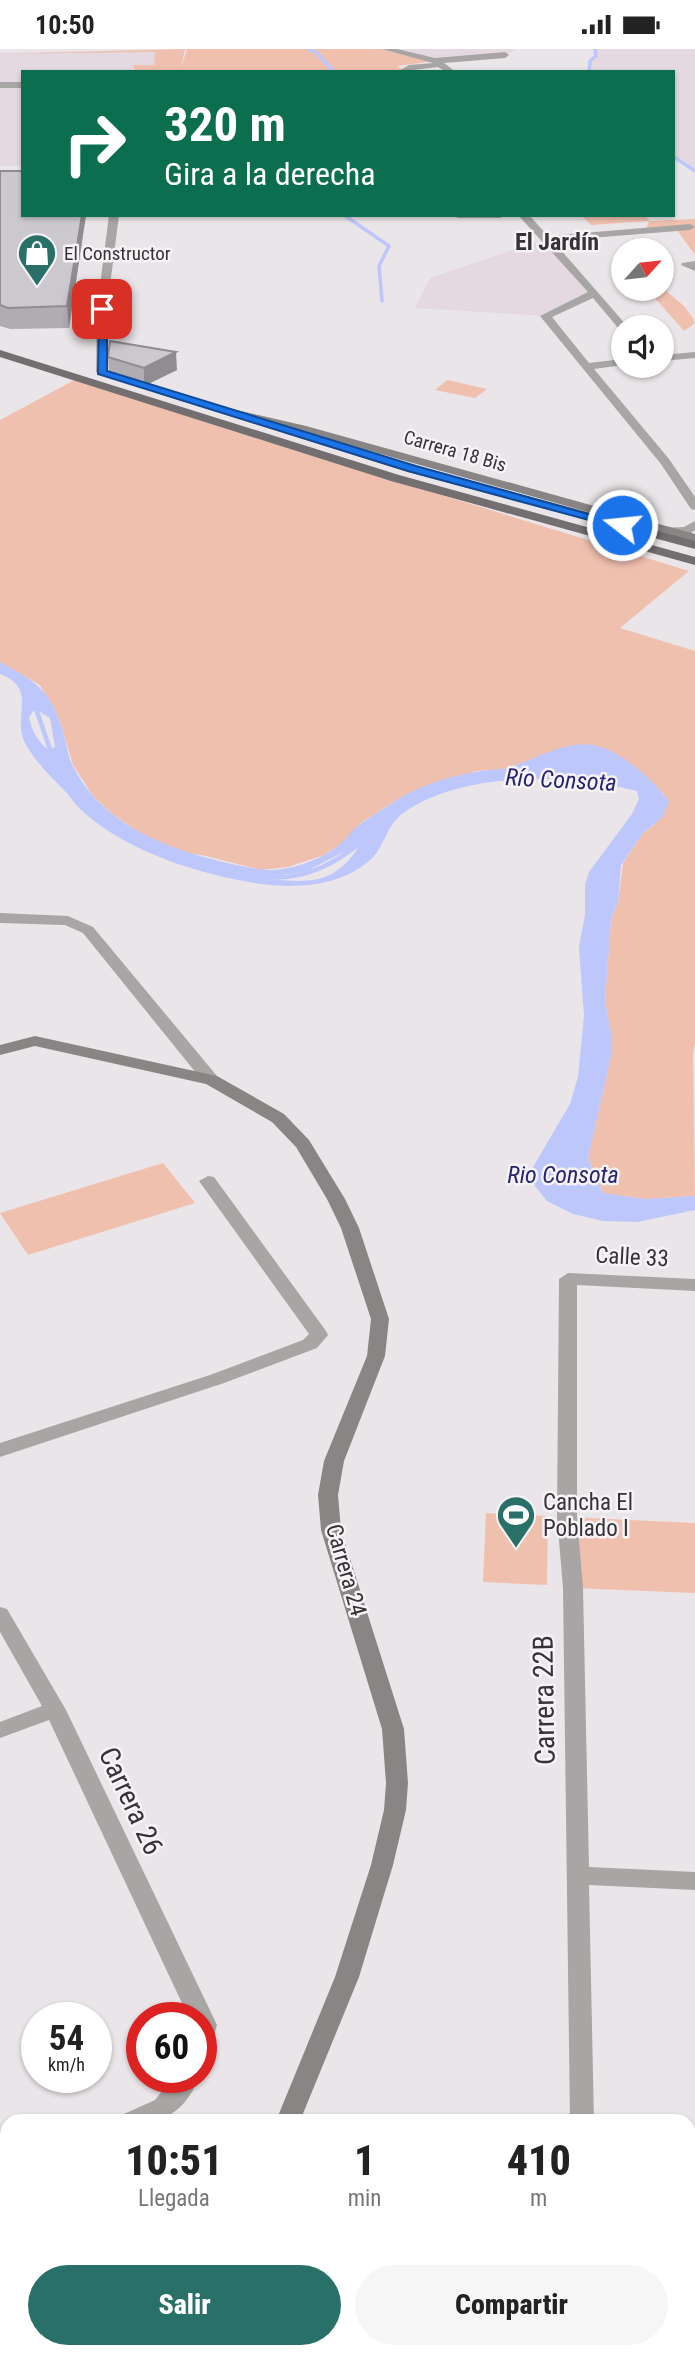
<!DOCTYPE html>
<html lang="es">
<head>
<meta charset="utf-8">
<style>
	:root { --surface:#fff; --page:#f6f6f6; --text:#222; --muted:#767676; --accent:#287068 }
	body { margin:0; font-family:"Roboto Condensed",sans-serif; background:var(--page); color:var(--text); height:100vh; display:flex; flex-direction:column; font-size:26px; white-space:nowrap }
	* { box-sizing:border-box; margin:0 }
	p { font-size:23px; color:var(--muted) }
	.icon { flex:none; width:38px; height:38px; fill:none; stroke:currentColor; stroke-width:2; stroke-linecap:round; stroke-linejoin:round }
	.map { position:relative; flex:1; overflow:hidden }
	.drawer { position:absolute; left:0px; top:2065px; width:696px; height:245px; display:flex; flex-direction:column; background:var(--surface); border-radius:21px 21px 0 0; box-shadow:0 2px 5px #0004 }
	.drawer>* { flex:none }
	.hud { position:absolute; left:21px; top:21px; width:654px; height:147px; border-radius:0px; box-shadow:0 2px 5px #0004; background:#0b6e4f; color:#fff; overflow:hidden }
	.needle { width:46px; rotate:63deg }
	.fabs { position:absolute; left:611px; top:189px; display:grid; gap:14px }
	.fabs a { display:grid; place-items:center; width:63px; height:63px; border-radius:50%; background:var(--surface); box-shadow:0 2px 5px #0004; font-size:35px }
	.speed { position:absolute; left:21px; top:1953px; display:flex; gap:14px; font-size:35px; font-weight:700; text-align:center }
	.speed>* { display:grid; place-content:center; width:91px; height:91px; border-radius:50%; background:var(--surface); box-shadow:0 2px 5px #0004; line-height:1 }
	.speed small { font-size:18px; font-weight:400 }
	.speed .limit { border:10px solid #d22; background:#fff; color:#111 }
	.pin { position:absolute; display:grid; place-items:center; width:60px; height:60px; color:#fff; margin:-30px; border-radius:14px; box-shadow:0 4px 10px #0006 }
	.me { position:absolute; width:77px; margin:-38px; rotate:286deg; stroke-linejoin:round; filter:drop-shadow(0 0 5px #0008) }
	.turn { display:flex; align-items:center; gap:24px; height:147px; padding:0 28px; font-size:32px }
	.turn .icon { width:91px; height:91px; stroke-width:2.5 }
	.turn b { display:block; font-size:49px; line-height:60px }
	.eta { display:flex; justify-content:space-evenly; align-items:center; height:119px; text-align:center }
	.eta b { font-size:42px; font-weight:800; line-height:49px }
	.action { display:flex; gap:14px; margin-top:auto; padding:14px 28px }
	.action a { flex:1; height:80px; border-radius:42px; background:var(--accent); color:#fff; font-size:28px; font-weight:800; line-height:80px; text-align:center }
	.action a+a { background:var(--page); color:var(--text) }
	.status { display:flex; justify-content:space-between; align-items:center; height:49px; padding:0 35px; background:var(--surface); direction:ltr }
	.status svg { height:19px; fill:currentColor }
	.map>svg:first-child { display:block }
	.built { fill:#e5d9e1 }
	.green { fill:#f0c0af }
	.water { fill:#bec7fb; fill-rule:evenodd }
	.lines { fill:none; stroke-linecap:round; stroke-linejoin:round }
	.stream-far1 { stroke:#bec7fb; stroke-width:3.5 }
	.stream { stroke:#bec7fb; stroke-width:4.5 }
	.street { fill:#a8a5a5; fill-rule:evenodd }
	.secondary { fill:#898585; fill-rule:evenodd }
	.primary { fill:#736e6f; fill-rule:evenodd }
	.wall { fill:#afadb1 }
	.shaded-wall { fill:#8f8d90 }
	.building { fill:#ccc9ce; stroke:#8f8d90; stroke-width:2 }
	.route { fill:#1a73e8; stroke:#114b97; stroke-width:2 }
	.labels { text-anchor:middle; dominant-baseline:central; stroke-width:5; stroke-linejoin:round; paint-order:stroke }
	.far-poi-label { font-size:19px; fill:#353335; stroke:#f7f2f6; text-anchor:start }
	.far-street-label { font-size:19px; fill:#353335; stroke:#f7f2f6 }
	.street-label { font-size:23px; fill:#353335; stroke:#f7f2f6 }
	.poi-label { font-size:23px; fill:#353335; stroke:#f7f2f6; text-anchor:start }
	.far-district-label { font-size:24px; font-weight:bold; fill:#353335; stroke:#f7f2f6 }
	.water-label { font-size:24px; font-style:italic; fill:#26266f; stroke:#f7f2f6 }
	.near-street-label { font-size:28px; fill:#353335; stroke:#f7f2f6 }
</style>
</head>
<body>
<div class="status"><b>10:50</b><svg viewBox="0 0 49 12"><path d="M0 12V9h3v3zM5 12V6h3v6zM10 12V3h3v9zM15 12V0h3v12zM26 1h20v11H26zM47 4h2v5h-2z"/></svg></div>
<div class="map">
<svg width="695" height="2310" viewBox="0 0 695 2310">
	<rect width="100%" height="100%" fill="#eae5e8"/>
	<g class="built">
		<polygon points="185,0 179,23 23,23 23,117 0,117 0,4"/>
		<polygon points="386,0 515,0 516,1 505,6 435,12"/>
		<polygon points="595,0 695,0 695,122 674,108 674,23 589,23 590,12 595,7"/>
		<polygon points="544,190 595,244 545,267 415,259 430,229"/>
		<polygon points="695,2258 695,2310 621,2310 624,2303 690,2303 690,2262"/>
	</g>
	<g class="green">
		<polygon points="185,0 181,19 187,0 388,0 435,12 397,17 406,23 136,23 133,16 154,16 155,3 0,5"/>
		<polygon points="581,166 644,166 650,172 695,170 695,206 677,181 646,181 649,172 591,176"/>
		<polygon points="663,239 685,258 694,271 694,275 684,282 647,240"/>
		<polygon points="80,328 220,378 689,522 620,579 695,602 695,994 693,1003 695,1147 646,1150 603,1144 588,1109 611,1007 611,984 605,952 611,870 618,853 623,814 643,784 654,776 664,745 636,719 610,702 592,696 572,697 503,720 476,722 403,747 362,773 342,794 324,806 288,818 261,821 206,807 162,799 111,764 93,747 73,716 60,672 40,636 0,613 0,371"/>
		<polygon points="447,331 487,340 475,349 435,341"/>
		<polygon points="163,1114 195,1154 28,1206 0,1164"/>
		<polygon points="486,1464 548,1467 547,1536 483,1533"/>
		<polygon points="567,1468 695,1474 695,1544 573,1539"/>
	</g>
	<path class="water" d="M0 613C34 632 50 639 62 679 66 691 67 704 72 715 104 784 190 808 258 820 283 825 324 811 342 793 349 787 353 780 360 775 373 766 387 757 400 749 421 736 451 727 475 723 486 721 496 721 507 719 534 711 564 691 593 696 622 702 651 729 669 752L662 769 643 784 621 816 618 853 611 870 605 952 611 984V1007L588 1109 603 1144 646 1150 695 1147V1161L637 1173 603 1172 573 1165 547 1152 535 1137 533 1118 570 1055 578 1028 584 967 579 898 585 866V835L589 823 632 765 639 750 637 742C570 724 460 722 402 765 386 777 384 800 369 812 326 848 262 838 212 825 165 813 116 793 80 760 74 754 69 746 63 740 49 726 36 713 26 696 10 668 40 640 0 625ZM35 660 50 669 55 698 49 701C39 695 31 680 29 668ZM361 794C338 833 313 835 272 830L273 827 305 823Z"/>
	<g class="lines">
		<g class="stream-far1">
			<polyline points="308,0 317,4 334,23"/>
			<polyline points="589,23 590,12 596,7 595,0"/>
			<polyline points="674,108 695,122"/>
			<polyline points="344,166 389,197 379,217 382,252"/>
		</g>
		<g class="stream">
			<polyline points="34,654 52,706"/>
			<path d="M263 828C304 832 336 815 366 789"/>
		</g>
		<g class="street">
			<polygon points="382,0 397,0 435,9 505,3 509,6 505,9 444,14 456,23 446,23 438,18 397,23 409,16 433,14"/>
			<rect x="0" y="33" width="23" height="6"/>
			<polygon points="109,166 119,166 107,260 108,323 102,326 96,323 97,260"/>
			<polygon points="453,166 505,166 500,169 458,169"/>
			<polygon points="518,166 529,166 548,187 690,175 695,178 690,181 553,192 628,278 619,280 593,249 552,268 589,314 623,310 623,316 594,320 669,410 695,448 695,461 691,460 661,415 540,267 588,243"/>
			<polygon points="695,212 695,222 681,216 682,214"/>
			<polygon points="695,303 695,309 662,312 662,306"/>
			<polygon points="695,472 695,481 691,484 661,487 655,483 661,479 684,478"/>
			<polygon points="0,864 68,867 93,878 217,1027 219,1031 217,1035 205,1035 83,884 65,876 0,874"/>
			<polygon points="208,1127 214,1128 326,1282 328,1286 317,1299 224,1334 0,1408 0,1394 210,1326 303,1291 309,1285 199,1132"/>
			<polygon points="568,1224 695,1230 695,1242 577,1236 577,1468 583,1539 589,1818 695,1823 695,1841 589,1836 594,2072 570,2072 563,1539 557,1468 559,1230"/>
			<polygon points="0,1558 7,1560 66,1661 217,1976 209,2004 201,2007 201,1969 189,1969 49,1671 0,1689 0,1673 42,1657 0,1583"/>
			<path d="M173 2028H200C179 2071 164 2072 121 2072L124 2065 155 2051Z"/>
			<polygon points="7,2110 7,2132 0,2134 0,2112"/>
			<polygon points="0,2267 7,2270 7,2295 0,2292"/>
			<polygon points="28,2303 58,2303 61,2310 31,2310"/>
			<polygon points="602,2303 630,2303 633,2310 605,2310"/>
		</g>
		<g class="secondary">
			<polygon points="232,360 306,377 695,485 695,493 299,382 228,365 228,361"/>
			<polygon points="35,987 217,1027 284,1065 309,1091 345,1150 359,1179 389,1270 385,1307 344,1412 338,1446 341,1481 404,1680 408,1734 406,1761 393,1816 359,1928 300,2072 276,2072 335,1928 371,1816 384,1761 386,1734 382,1680 321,1481 318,1446 324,1412 367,1307 371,1270 341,1179 327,1150 296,1098 272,1073 206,1035 35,997 0,1006 0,996"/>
			<rect x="0" y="2178" width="7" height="22"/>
			<rect x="130" y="2303" width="26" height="7"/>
			<polygon points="264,2303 290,2303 291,2310 265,2310"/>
		</g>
		<g class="primary">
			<polygon points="0,301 399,426 695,508 695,516 391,432 0,308"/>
			<polygon points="156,340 164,340 416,417 695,492 695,500 408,423 156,344"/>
		</g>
	</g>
	<g class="wall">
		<polygon points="0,122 86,166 69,279 10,280 0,277"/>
		<polygon points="108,308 177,321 144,337 109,325"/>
	</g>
	<g class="shaded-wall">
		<polygon points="82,166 86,166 69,279 67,257"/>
		<polygon points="176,303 177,321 144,337 144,319"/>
	</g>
	<g class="building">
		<polygon points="0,122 23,122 23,166 82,166 67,257 8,259 0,256"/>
		<polygon points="110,292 176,303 144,319 108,308"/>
	</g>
	<polygon class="route" points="99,258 107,260 107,322 416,417 628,476 622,480 408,422 98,325"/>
	<defs>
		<g id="shop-pin" transform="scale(2.0125)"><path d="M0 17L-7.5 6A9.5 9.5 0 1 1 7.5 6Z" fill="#287068" stroke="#f7f2f6"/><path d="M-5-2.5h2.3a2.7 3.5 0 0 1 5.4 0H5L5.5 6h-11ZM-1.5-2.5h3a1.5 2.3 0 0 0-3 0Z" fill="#fff"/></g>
		<g id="stadium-pin" transform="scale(2.0125)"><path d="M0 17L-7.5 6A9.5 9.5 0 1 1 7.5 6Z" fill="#287068" stroke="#f7f2f6"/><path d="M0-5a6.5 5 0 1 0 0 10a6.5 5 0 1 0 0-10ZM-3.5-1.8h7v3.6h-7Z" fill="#fff"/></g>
	</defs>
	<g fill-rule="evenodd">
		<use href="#shop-pin" x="37" y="204"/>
		<use href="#stadium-pin" x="516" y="1466"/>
	</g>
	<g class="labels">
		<g class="far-poi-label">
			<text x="64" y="204">El Constructor</text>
		</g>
		<g class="far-street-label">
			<text transform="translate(455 402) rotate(16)">Carrera 18 Bis</text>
		</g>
		<g class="street-label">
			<text transform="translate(632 1208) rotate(3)">Calle 33</text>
			<text transform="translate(346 1521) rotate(74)">Carrera 24</text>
		</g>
		<g class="poi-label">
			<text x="543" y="1453">Cancha El<tspan x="543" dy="26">Poblado I</tspan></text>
		</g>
		<g class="far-district-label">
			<text x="557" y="193">El Jardín</text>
		</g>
		<g class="water-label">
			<text transform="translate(561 731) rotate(3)">Río Consota</text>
			<text x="563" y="1126">Rio Consota</text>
		</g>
		<g class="near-street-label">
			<text transform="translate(544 1651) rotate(-91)">Carrera 22B</text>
			<text transform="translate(131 1752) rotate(65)">Carrera 26</text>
		</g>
	</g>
</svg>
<div class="fabs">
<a><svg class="needle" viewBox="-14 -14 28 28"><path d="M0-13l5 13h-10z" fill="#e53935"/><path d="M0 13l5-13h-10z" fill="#767676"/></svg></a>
<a><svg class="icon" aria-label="sound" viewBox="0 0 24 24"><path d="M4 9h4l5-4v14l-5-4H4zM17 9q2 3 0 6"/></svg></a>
</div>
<div class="speed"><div>54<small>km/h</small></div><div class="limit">60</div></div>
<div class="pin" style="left:102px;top:260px;background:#d93025"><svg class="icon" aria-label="arrive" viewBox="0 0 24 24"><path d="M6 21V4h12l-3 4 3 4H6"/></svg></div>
<svg class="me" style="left:622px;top:476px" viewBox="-20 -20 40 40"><circle r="17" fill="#1a73e8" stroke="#fff" stroke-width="3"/><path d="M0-11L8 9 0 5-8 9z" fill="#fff"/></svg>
<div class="hud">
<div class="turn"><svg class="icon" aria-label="right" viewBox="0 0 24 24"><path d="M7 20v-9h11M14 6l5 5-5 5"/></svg><div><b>320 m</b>Gira a la derecha</div></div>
</div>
<section class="drawer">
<div class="eta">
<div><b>10:51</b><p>Llegada</p></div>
<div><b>1</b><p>min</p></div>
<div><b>410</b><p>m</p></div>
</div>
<div class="action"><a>Salir</a><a>Compartir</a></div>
</section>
</div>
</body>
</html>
